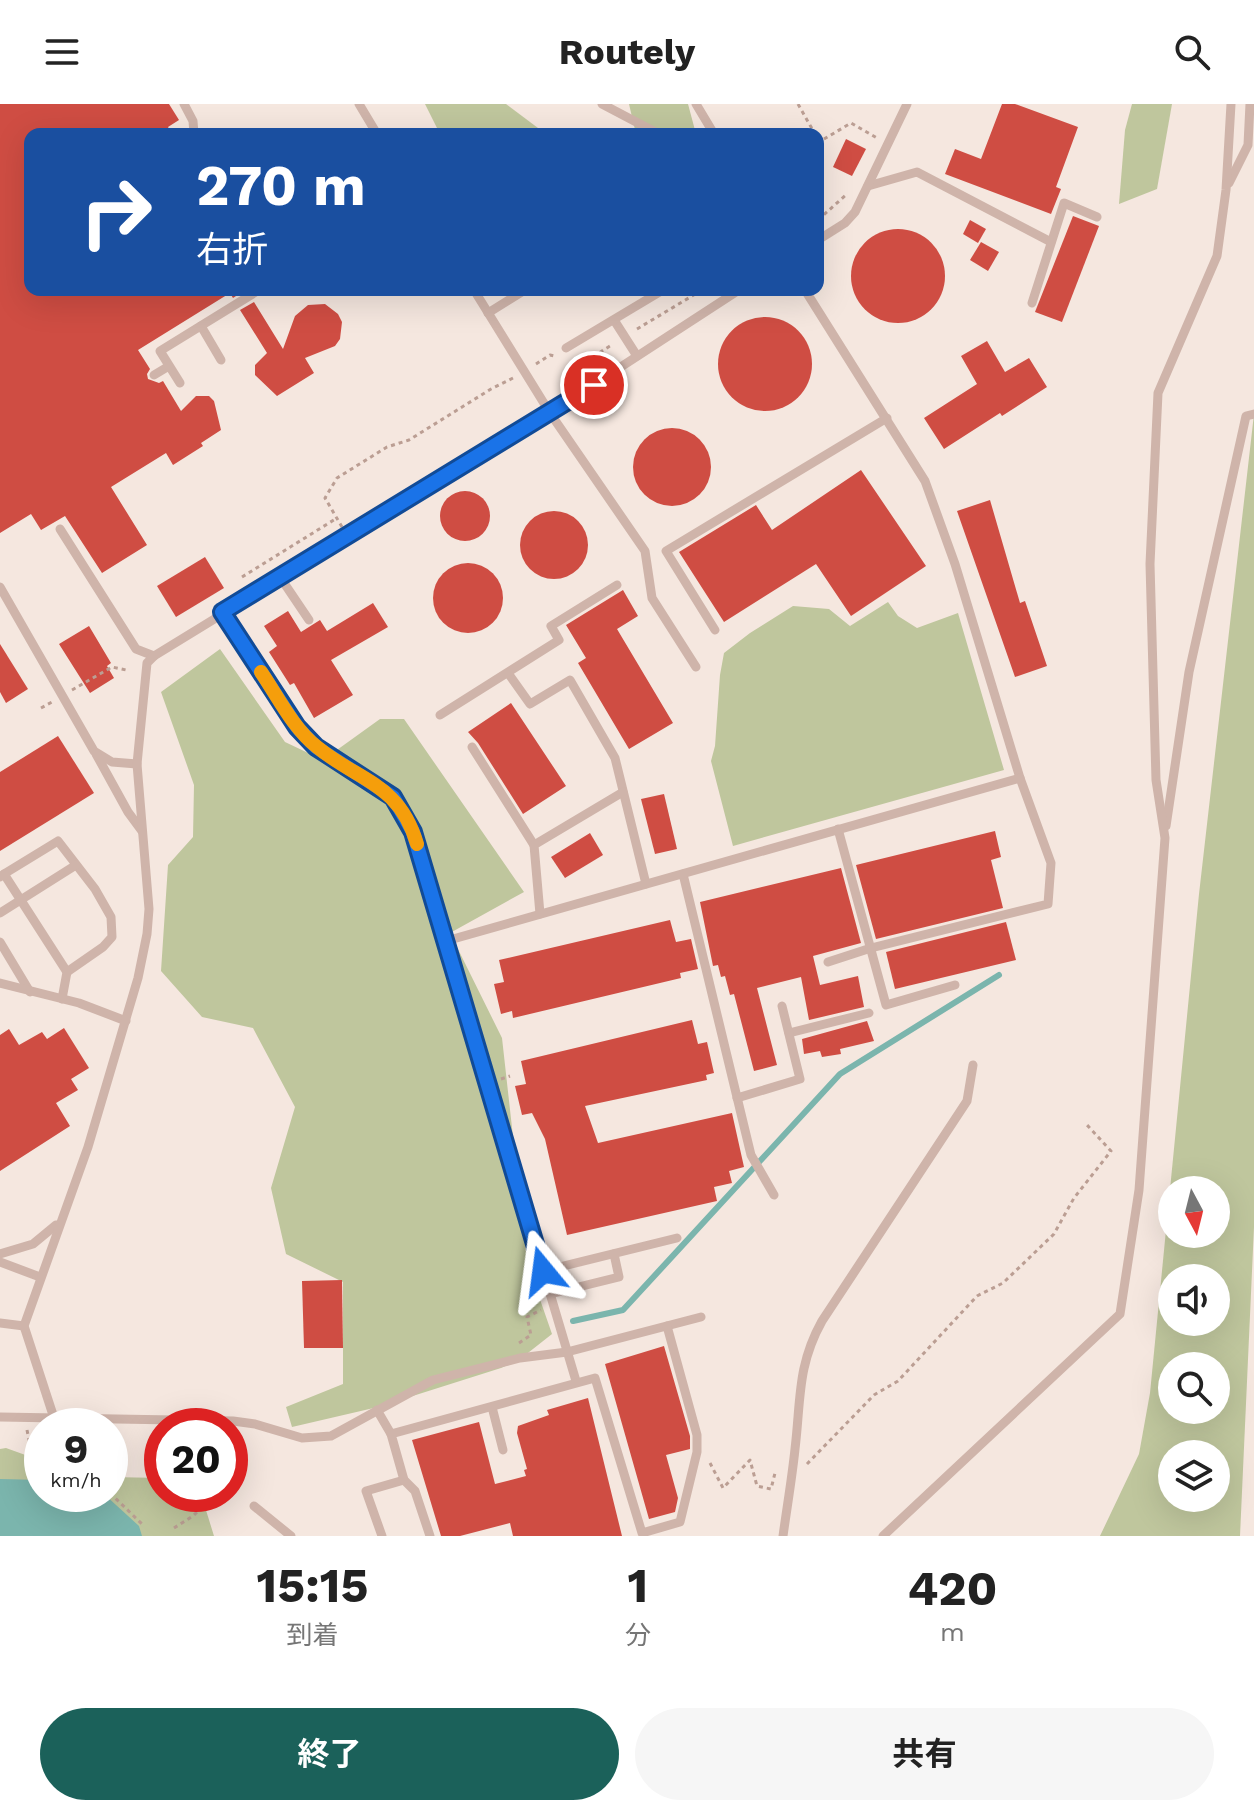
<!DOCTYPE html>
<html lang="ja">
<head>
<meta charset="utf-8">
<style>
	:root { --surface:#fff; --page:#f6f6f6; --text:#222; --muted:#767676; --accent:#1b615a }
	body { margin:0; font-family:"Work Sans","Noto Sans JP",sans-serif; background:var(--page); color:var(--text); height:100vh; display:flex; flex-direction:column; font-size:30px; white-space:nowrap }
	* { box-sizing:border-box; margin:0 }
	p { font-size:26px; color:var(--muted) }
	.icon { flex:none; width:44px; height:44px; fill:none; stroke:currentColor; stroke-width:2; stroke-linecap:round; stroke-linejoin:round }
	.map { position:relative; height:1432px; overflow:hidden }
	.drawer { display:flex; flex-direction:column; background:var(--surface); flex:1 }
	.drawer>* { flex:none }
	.hud { position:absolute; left:24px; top:24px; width:800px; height:168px; border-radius:16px; box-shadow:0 8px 32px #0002; background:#1a4fa0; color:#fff; overflow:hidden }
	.needle { width:52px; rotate:173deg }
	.controls { position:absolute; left:1158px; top:1072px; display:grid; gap:16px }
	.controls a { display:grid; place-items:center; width:72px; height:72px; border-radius:50%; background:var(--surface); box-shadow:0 8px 32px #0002; font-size:40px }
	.speed { position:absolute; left:24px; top:1304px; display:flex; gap:16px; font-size:40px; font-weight:700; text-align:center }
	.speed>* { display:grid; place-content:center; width:104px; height:104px; border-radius:50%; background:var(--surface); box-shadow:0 8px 32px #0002; line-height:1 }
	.speed small { font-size:20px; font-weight:400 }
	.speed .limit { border:12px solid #d22; background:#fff; color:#111 }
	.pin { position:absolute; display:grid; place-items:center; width:68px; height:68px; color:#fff; margin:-34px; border:4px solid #fff; border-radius:50%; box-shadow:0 2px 8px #0007 }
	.me { position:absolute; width:88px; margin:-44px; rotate:344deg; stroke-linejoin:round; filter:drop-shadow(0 0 6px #0008) }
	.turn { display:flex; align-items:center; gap:28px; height:168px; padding:0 40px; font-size:36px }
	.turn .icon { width:104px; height:104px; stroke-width:2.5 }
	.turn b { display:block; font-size:56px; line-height:68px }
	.eta { display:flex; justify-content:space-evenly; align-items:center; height:136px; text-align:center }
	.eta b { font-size:48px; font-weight:700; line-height:56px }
	.action { display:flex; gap:16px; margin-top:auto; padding:16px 40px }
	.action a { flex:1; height:92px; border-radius:48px; background:var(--accent); color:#fff; font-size:32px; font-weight:700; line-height:92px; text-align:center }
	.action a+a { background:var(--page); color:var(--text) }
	header { display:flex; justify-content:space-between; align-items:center; height:104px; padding:0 40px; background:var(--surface); font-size:36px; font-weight:700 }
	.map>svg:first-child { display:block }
	.green { fill:#bfc69d; fill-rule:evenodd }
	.water { fill:#7bb5ad }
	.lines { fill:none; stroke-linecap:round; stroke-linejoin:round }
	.stream { stroke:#7bb5ad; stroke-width:6 }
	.building { fill:#cf4d43 }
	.path { stroke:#bb9e93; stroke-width:3; stroke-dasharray:4 4; stroke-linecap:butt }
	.lane { stroke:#cfb4aa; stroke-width:9 }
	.route-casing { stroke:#114b97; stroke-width:20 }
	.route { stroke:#1a73e8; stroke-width:14 }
	.slow { stroke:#f59e0b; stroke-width:14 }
</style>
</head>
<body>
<header><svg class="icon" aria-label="menu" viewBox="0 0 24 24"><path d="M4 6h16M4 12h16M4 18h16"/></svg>Routely<svg class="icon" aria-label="search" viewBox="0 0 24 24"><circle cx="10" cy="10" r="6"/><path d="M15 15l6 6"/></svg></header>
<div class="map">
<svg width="1254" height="1432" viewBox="0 0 1254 1432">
	<rect width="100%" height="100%" fill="#f5e7df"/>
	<g class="green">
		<polygon points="425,0 506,0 546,30 440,30"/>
		<polygon points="629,0 688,0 696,30 636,30"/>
		<polygon points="1132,0 1172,0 1157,85 1119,100 1125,26"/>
		<path d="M1254 310V1123L1240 1432H1100L1139 1350 1150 1289 1199 790ZM1172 1086H1216V1130H1172ZM1172 1174H1216V1218H1172ZM1172 1262H1216V1306H1172ZM1172 1350H1216V1394H1172Z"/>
		<polygon points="888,498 898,512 917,524 958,509 1004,666 733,742 711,657 715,642 720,571 724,549 750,529 793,502 829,505 850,522"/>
		<polygon points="220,545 285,638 323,656 380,615 404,615 524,788 450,829 502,934 527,1158 552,1230 519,1256 501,1264 378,1303 292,1323 286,1303 343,1280 343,1178 286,1150 271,1084 295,1003 253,924 202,913 161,867 168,761 193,733 194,681 161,588"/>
		<polygon points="6,1344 42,1357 42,1390 110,1390 110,1373 162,1374 162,1390 201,1390 214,1432 0,1432 0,1345"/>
	</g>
	<polygon class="water" points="0,1375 42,1376 42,1390 104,1390 139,1422 142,1432 0,1432"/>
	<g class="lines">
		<polyline class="stream" points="573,1217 623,1206 840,970 999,871"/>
	</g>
	<g class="building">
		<polygon points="0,0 169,0 179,16 168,23 172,30 30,30 30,186 245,186 233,194 230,189 138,246 150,265 147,270 148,275 159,279 163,277 181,307 196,292 209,292 214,297 221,326 201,339 203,342 173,361 166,349 111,383 147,441 102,469 65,412 41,426 31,410 0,429"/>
		<polygon points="1002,0 1015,0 1078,23 1056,83 1061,85 1051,110 945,70 955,45 981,55"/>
		<polygon points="846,35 866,45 852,72 833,63"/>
		<polygon points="1073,112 1099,122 1062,218 1035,208"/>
		<polygon points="970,116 986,125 978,139 963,130"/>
		<circle cx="898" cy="172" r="47"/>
		<polygon points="981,138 999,148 988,167 970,156"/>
		<polygon points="254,198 283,245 295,212 308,201 325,200 338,210 342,218 340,235 335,242 305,254 314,269 277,292 255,271 255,261 267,249 240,206"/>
		<circle cx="765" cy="260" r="47"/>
		<polygon points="987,237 1005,268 1029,254 1047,283 1002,312 1000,309 944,345 924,314 977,280 961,252"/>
		<circle cx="672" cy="363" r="39"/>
		<polygon points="861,366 926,462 851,512 816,460 724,518 679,448 756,401 772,426"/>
		<circle cx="465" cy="412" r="25"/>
		<polygon points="990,396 1020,499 1025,497 1047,562 1015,573 957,407"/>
		<circle cx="554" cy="441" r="34"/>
		<polygon points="205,453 224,484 176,513 157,482"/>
		<circle cx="468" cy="494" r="35"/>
		<polygon points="623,486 638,512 617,525 673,619 629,645 578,559 586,554 566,521"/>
		<polygon points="373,499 388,523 331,556 353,591 314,614 294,579 290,581 269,548 277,542 264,522 288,507 301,528 320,516 327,527"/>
		<polygon points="89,522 111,559 107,562 114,574 90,589 59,540"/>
		<polygon points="0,540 28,585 6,599 0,588"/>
		<polygon points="511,599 566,682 523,710 478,639 468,628"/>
		<polygon points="58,632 94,689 0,747 0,668"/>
		<polygon points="664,690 677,745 655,750 641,695"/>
		<polygon points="995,727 1001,753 991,756 1003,804 876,835 856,761"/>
		<polygon points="590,729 603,751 565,774 551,753"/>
		<polygon points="841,764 861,839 813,852 820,881 858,872 864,903 809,916 801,873 757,884 777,961 754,967 734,890 730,891 725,872 721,873 718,861 713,862 700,798"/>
		<polygon points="670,816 676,838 691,835 698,865 680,869 681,874 513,914 512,907 501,910 494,880 504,878 499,856"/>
		<polygon points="1006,818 1016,856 895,885 886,848"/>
		<polygon points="692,916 698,940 707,938 714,969 706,971 707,976 585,1002 598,1039 732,1009 744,1063 729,1067 732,1079 714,1083 717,1097 567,1131 545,1035 532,1009 522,1011 515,982 526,980 521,957"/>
		<polygon points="867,917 874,937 840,945 841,950 822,953 820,947 804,950 802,935"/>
		<polygon points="64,924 89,964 71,975 78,986 56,999 70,1022 0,1067 0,931 9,925 19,941 42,928 47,935"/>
		<polygon points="342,1176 343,1244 304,1244 302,1177"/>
		<polygon points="664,1242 690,1332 690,1345 666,1351 678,1394 675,1408 649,1415 605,1260"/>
		<polygon points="588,1294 622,1432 513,1432 510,1419 460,1432 441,1432 412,1336 479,1318 495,1380 526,1372 524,1366 527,1365 517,1329 518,1322 549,1311 547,1306"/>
	</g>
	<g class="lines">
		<g class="path">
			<polyline points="798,0 815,30"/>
			<polyline points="818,36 819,38 851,19 877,34"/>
			<polyline points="818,116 847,90"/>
			<polyline points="637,225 702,186"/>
			<polyline points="578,255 588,256 613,240"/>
			<polyline points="536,260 550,251 554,252"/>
			<polyline points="342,423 325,394 337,374 387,343 409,336 491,285 513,274"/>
			<polyline points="242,473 337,414"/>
			<polyline points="72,586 112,563 126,566"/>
			<polyline points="41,604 52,598"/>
			<polyline points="501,975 510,972"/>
			<polyline points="519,1239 531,1231 527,1213 541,1206"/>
			<polyline points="27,1326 34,1360 42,1366"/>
			<polyline points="710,1359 723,1384 750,1356 757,1382 771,1385 775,1369 778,1369"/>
			<polyline points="807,1360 874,1291 898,1277 977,1192 1003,1179 1054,1130 1074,1094 1111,1047 1087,1021"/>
			<polyline points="230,1361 242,1334"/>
			<polyline points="110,1389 142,1420"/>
			<polyline points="174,1424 193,1412 215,1390"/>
		</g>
		<g class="lane">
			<polyline points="184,0 193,17 194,30"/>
			<polyline points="359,0 377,30"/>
			<polyline points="602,0 659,30"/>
			<polyline points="696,0 714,30"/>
			<polyline points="1229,79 1248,41 1250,0"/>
			<polyline points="868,82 917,68 1051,138"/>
			<polyline points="818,136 845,119 855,108 907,0"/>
			<polyline points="474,186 550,309 645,447 652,494 696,563"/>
			<polyline points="805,186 925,377 955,460 1020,674 1051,759 1048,800 871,844 828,858"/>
			<polyline points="1032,199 1064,99 1097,113"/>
			<polyline points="488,209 525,186"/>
			<polyline points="614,216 637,252"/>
			<polyline points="201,222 221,256"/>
			<polyline points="566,244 663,186"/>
			<polyline points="154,271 169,262"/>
			<polyline points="180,279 160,247 259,186"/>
			<polyline points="60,425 136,545 154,552"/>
			<polyline points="280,473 309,516"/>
			<polyline points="0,483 94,647 112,658 137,660"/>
			<polyline points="222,508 297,623 316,643 393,693 413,728 576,1277"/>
			<polyline points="715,526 666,447 887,314"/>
			<polyline points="508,569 530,600 570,576 615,654 646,780"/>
			<polyline points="440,611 559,536 551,522 617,481"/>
			<polyline points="472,643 534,741"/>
			<polyline points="96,650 128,708 142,727"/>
			<polyline points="1166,722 1189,568 1246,312 1254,310"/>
			<polyline points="838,725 886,901 955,881"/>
			<polyline points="4,770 58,737 95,785 111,813 112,833 103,843 67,868"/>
			<polyline points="683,770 751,1051 774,1091"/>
			<polyline points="0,773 4,770 67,868 62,895"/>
			<polyline points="0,809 76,761"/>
			<polyline points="540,810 534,741 623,688"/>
			<polyline points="446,837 1020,674"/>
			<polyline points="0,838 30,888"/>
			<polyline points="0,879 79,899 126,917"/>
			<polyline points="789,929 869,909"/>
			<polyline points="737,994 800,975 782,902"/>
			<polyline points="0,1150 33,1140 56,1121"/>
			<polyline points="0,1158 40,1173"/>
			<polyline points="543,1167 677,1134"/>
			<polyline points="550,1190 619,1173 614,1150"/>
			<polyline points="0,1219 24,1222"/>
			<polyline points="492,1303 503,1346"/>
			<polyline points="377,1306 391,1330"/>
			<polyline points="0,1313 233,1317 255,1320 302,1334 331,1332 433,1276 520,1254 567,1248 701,1213"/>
			<polyline points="54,1314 24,1222 88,1043 138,874 147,830 149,805 137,660 147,559 154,552 550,309 739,186"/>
			<polyline points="254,1402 291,1432"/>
			<polyline points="382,1432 366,1387 404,1376"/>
			<polyline points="430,1432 415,1387 404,1376 391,1330 595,1274 642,1429 680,1418 697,1348 697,1331 667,1222"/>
			<path d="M783 1432C787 1403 792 1374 795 1345 801 1295 797 1262 822 1217L967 997 973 961"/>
			<polyline points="883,1432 1120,1210 1139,1086 1165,734 1156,676 1150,460 1158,289 1217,152 1226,86 1231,0"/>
		</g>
	</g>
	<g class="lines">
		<g class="route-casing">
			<polyline id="route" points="543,1167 413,728 393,693 316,643 297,623 222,508 594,281"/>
		</g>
		<use href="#route" class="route"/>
		<path class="slow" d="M261 568C278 593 293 624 317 643 360 678 399 679 417 740"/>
	</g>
</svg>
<div class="controls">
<a><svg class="needle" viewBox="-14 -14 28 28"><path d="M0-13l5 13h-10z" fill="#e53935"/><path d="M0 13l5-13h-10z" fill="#767676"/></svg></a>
<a><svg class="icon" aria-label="sound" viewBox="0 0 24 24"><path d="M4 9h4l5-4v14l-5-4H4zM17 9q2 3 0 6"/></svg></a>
<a><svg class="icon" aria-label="search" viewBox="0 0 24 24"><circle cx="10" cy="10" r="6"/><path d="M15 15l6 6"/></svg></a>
<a><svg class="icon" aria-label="layers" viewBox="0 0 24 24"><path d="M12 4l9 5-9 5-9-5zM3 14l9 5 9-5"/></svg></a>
</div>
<div class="speed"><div>9<small>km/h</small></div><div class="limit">20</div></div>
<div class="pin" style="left:594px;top:281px;background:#d93025"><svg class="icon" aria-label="arrive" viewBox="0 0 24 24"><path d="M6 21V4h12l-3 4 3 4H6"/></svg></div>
<svg class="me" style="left:543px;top:1167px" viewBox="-20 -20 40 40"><path d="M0-17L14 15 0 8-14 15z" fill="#1a73e8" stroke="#fff" stroke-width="4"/></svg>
<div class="hud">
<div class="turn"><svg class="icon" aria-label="right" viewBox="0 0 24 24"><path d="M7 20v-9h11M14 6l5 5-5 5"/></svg><div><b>270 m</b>右折</div></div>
</div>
</div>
<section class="drawer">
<div class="eta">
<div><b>15:15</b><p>到着</p></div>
<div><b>1</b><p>分</p></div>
<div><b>420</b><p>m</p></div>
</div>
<div class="action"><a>終了</a><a>共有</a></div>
</section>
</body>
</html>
